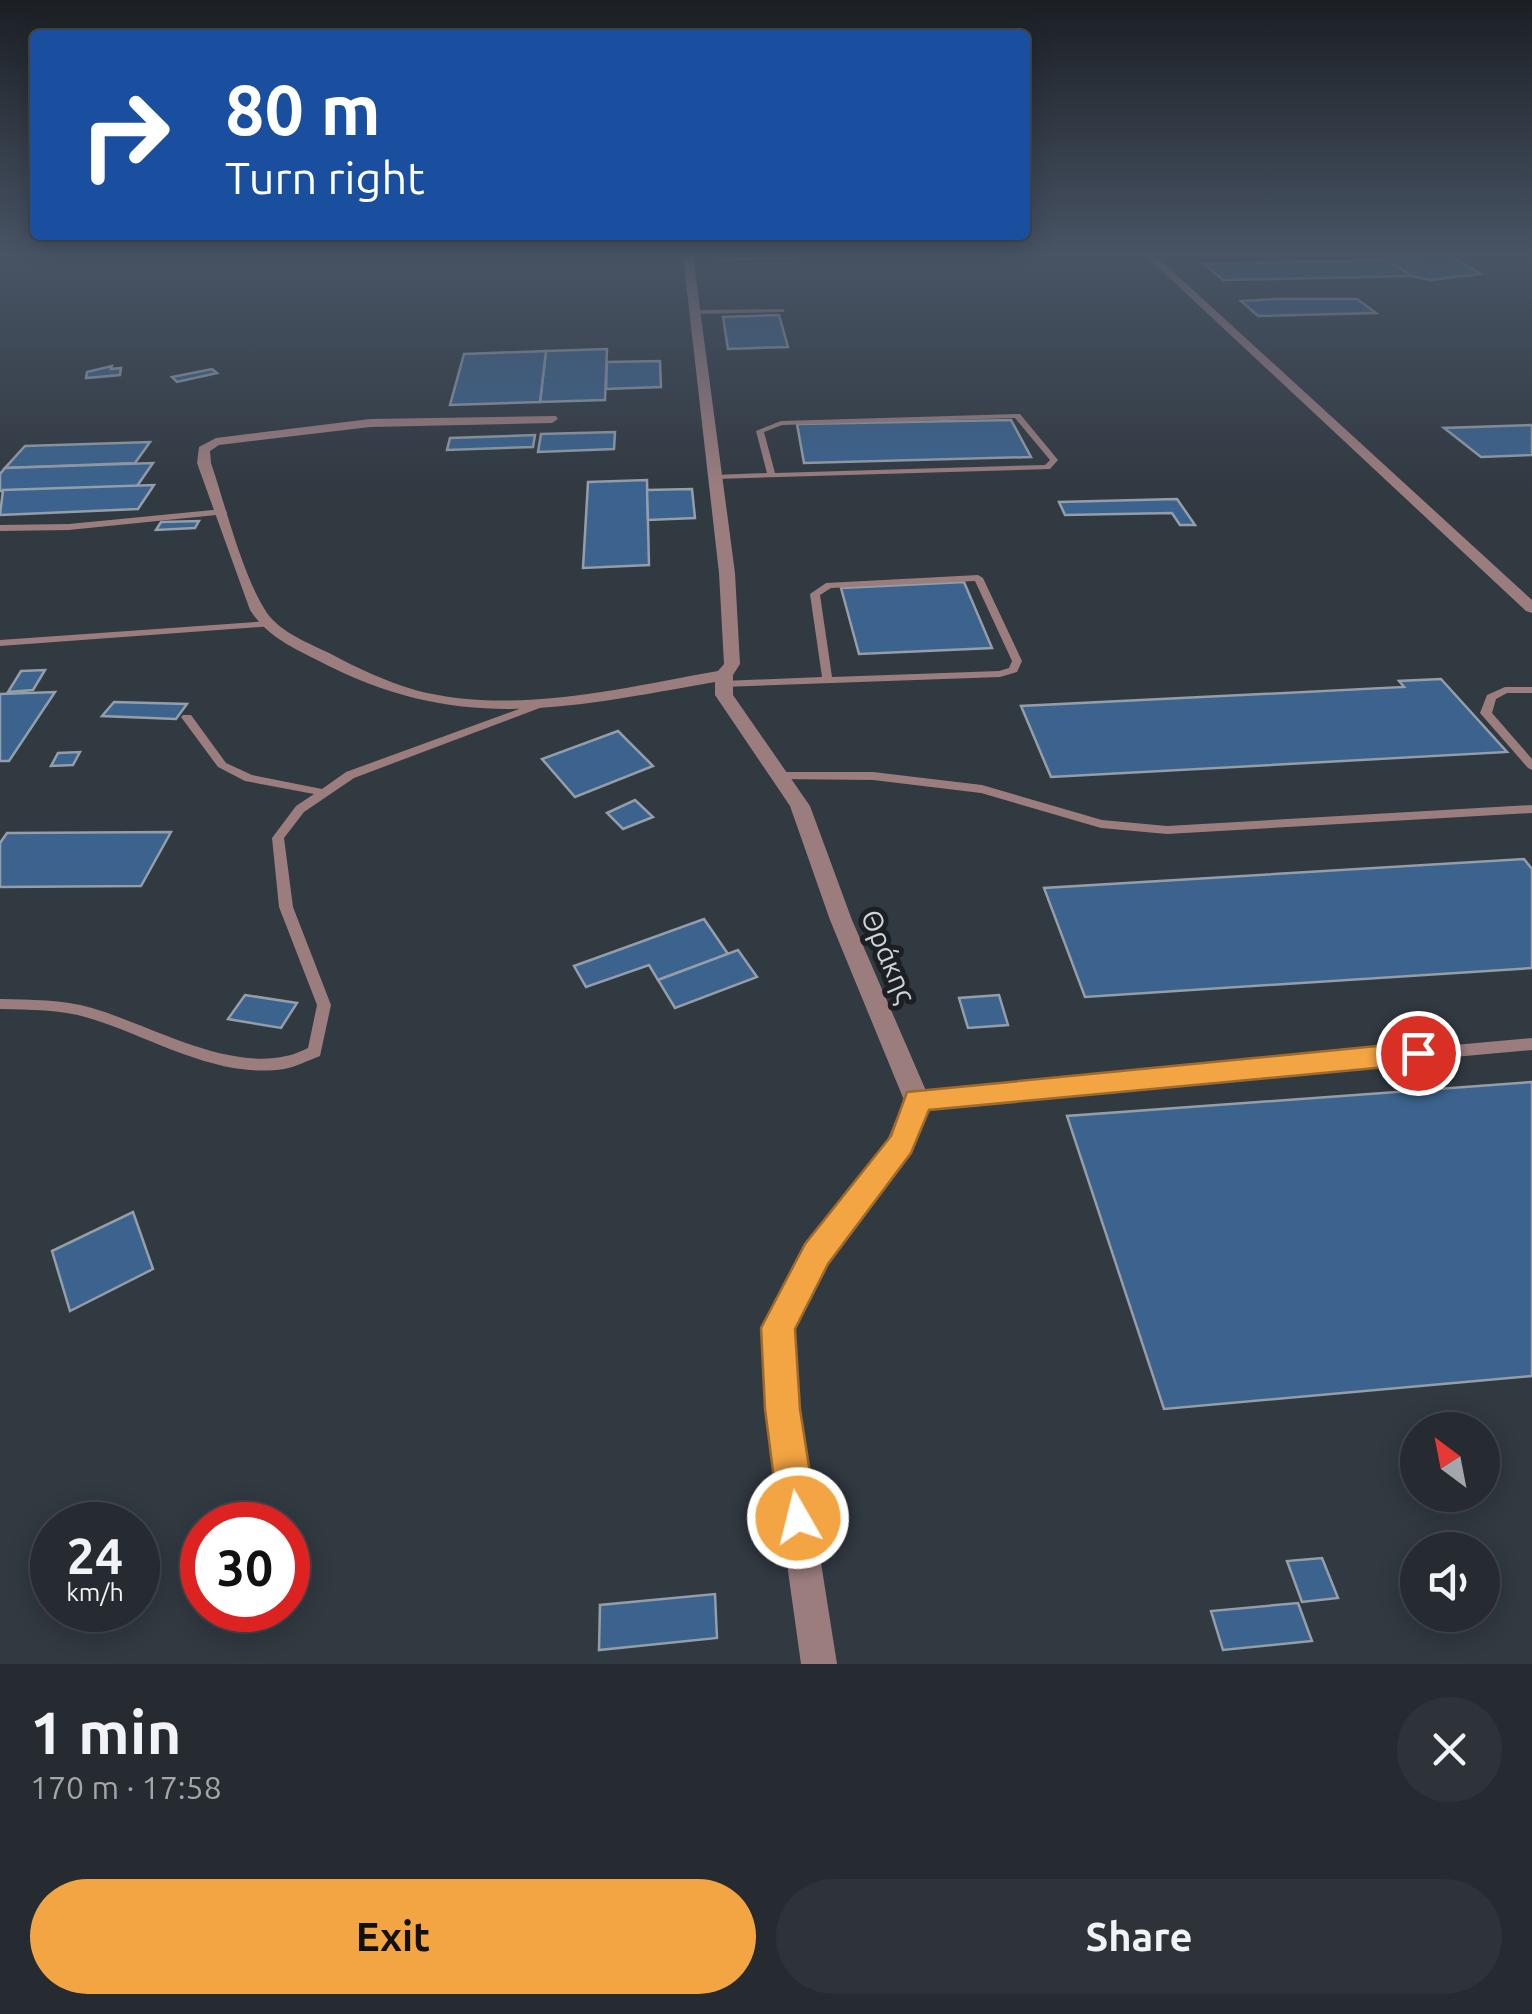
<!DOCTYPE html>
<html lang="en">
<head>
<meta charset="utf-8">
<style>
	:root { --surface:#252b31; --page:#2d3339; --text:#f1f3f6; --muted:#a3a7ab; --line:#42474d; --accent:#f3a443 }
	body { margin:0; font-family:Ubuntu,sans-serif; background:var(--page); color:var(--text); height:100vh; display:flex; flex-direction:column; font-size:38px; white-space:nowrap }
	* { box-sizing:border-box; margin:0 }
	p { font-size:32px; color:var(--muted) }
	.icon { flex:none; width:55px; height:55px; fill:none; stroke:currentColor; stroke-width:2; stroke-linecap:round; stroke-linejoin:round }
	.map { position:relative; height:1664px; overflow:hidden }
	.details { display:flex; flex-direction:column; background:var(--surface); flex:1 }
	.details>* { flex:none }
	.guide { position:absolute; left:30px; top:30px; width:1000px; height:210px; border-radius:10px; box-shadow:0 5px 25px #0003,0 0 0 2px var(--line); background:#1a4fa0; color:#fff; overflow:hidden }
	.needle { width:65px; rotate:328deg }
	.buttons { position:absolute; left:1400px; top:1412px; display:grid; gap:20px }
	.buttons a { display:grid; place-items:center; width:100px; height:100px; border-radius:50%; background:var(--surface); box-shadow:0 5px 25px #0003,0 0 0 2px var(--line); font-size:50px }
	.speed { position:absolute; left:30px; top:1502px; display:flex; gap:20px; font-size:50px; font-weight:700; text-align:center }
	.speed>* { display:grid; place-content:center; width:130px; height:130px; border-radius:50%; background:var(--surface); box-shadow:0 5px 25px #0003,0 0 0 2px var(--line); line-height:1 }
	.speed small { font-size:25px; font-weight:400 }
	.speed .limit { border:15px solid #d22; background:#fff; color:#111 }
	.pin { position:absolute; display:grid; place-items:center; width:85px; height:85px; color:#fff; margin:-42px; border:5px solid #fff; border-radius:50%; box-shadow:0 2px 10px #0007 }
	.me { position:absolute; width:110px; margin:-55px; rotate:352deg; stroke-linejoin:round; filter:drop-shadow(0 0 8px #0008) }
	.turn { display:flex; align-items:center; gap:35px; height:210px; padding:0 30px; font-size:45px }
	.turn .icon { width:130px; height:130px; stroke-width:2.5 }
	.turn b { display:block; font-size:70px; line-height:85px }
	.round { display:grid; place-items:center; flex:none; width:105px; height:105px; border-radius:52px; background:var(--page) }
	.headline { display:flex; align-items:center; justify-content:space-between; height:170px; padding:0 30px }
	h1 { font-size:60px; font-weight:600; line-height:75px }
	.button { display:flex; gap:20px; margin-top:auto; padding:20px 30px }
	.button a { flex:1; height:115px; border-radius:60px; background:var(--accent); color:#111; font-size:40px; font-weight:600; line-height:115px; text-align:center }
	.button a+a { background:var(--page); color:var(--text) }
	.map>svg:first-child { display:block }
	.building { fill:#3b638e; stroke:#959ea8; stroke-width:2.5 }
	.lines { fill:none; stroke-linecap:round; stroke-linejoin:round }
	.lane { fill:#9b7d7e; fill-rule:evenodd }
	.street { fill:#9b7d7e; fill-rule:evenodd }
	.route { fill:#f3a443; stroke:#9e6b2c; stroke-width:2.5 }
	.labels { text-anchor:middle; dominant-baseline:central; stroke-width:10; stroke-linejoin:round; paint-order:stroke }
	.street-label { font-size:28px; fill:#cfd4da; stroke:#1c2024 }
</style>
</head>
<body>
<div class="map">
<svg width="1532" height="1664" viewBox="0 0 1532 1664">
	<rect width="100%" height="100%" fill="#313941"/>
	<g class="building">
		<polygon points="719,256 793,256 793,258 720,260"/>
		<polygon points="1431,256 1451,256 1481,274 1430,280 1412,276 1383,257"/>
		<polygon points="1387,260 1412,276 1223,280 1204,264"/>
		<polygon points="1276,299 1357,299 1376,313 1258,316 1241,301"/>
		<polygon points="779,315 788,347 728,349 723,317"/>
		<polygon points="607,349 605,400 540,402 546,351"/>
		<polygon points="546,351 540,402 450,405 464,354"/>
		<polygon points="660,361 661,387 606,389 607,362"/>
		<polygon points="112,366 111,369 121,368 120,375 86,378 87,372"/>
		<polygon points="212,369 217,373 177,382 172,377"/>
		<polygon points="1011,420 1031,457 804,463 797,424"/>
		<polygon points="1532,425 1532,455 1481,457 1444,428"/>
		<polygon points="615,432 614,449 538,452 541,434"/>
		<polygon points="535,435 533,447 447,450 450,438"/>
		<polygon points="150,442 135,463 5,468 25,446"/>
		<polygon points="153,463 137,486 0,491 0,474 5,468"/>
		<polygon points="647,480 649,565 583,568 588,482"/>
		<polygon points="154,485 138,509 0,515 3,490"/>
		<polygon points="692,489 695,518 648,520 647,490"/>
		<polygon points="1177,499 1195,525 1180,525 1172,513 1065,515 1059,502"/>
		<polygon points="199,521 195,528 156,530 161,522"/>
		<polygon points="964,582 992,648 859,654 841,588"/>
		<polygon points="45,670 33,690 8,692 21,671"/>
		<polygon points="1441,679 1507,752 1051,777 1021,706 1404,687 1399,681"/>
		<polygon points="55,692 9,761 0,761 0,694"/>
		<polygon points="114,702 187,704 176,719 102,716"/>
		<polygon points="618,731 653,766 575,797 542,759"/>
		<polygon points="80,752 73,765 51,766 58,753"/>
		<polygon points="635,800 653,817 623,829 607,813"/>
		<polygon points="171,832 141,886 0,887 0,843 7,833"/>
		<polygon points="1524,859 1532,869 1532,968 1085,997 1044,888"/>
		<polygon points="704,919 728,954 658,980 649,965 586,987 574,966"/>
		<polygon points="738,950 757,977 675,1008 658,980"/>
		<polygon points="245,995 297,1003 281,1028 228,1019"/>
		<polygon points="999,995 1008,1025 968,1028 959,998"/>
		<polygon points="1532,1082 1532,1376 1164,1409 1067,1116"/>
		<polygon points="133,1212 153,1269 70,1311 52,1251"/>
		<polygon points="1322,1558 1338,1598 1302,1602 1287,1561"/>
		<polygon points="715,1594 717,1638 599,1650 600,1605"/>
		<polygon points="1298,1603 1312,1641 1223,1650 1211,1611"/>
	</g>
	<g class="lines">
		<g class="lane">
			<polygon points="783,309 785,312 693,314 690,312 693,310"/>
			<path d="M1017 414H1020L1058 460 1050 469 715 479 711 477 715 475 767 473 756 431 781 421ZM1015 418 1050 460 1045 465 775 473 764 432 782 425Z"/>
			<polygon points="223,509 227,512 226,514 69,530 0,531 0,525 69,524"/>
			<path d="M978 575 983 578 1022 661 1017 672 1000 677 723 687 718 684 723 681 822 677 810 594 826 583ZM975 581 1012 661 1009 668 999 671 832 677 820 595 831 588Z"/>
			<polygon points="269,621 273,622 273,626 0,646 0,640"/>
			<polygon points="1505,687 1532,687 1532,693 1507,693 1496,699 1492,713 1532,759 1532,770 1528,768 1480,713 1487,695"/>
			<path d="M541 701 546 704 545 706 354 778 304 812 284 838 293 907 331 1005 320 1056C309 1060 296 1067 284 1069 217 1079 153 1038 92 1019 61 1009 32 1010 0 1009V999C32 1000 61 999 92 1008 150 1025 225 1070 286 1056 294 1055 301 1051 308 1048L317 1005 279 907 272 838 296 806 314 794 245 781 218 767 181 717 183 715H191L226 763 252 775 322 789 346 772Z"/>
			<polygon points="781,772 873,772 982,785 1102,820 1167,826 1532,805 1532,813 1167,834 1101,828 981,793 873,780 777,779 775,776"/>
			<polygon points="1532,1038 1532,1050 917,1106 911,1104 909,1100 911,1096 917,1094"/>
		</g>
		<g class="street">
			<path d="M683 256H693L735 573 740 664 733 675V695L810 806 852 920 930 1100 921 1128 902 1164 820 1275 803 1304 792 1331 803 1449 837 1664H801L771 1449 763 1331 782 1286 800 1257 884 1148 904 1100 830 920 790 806 715 695V682C566 708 458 735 317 660 291 647 266 635 250 610L197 463 199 447 216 438 370 419 556 416 558 419 552 423 370 427 219 445 210 451 211 463C226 507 242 575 267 613 281 633 311 644 331 654 359 669 385 681 415 690 513 716 621 688 718 671L724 664 719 573Z"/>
			<polygon points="1146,256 1156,256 1532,600 1532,613 1526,611"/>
		</g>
	</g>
	<linearGradient id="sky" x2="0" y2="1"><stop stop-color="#1b1f24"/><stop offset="0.52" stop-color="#485465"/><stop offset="1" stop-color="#485465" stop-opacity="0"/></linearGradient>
	<rect width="1532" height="489" fill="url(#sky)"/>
	<polygon class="route" points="1418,1042 1428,1045 1432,1053 1428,1061 1418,1064 929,1110 911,1153 828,1264 795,1329 800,1409 817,1518 811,1532 798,1537 785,1532 779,1518 765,1409 761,1328 805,1244 891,1136 907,1092"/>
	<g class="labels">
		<g class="street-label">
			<text transform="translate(889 956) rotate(67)">Θράκης</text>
		</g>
	</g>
</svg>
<div class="buttons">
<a><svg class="needle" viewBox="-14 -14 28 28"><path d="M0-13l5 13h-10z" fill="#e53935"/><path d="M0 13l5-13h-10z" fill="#a3a7ab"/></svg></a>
<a><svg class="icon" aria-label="sound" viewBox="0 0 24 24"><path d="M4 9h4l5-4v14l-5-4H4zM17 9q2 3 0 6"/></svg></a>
</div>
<div class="speed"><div>24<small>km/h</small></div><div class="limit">30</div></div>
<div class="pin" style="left:1418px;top:1053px;background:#d93025"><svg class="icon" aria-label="arrive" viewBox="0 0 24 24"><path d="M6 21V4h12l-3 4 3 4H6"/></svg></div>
<svg class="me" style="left:798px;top:1518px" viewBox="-20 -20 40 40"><circle r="17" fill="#f3a443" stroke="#fff" stroke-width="3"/><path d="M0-11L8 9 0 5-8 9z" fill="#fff"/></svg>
<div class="guide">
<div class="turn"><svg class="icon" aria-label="right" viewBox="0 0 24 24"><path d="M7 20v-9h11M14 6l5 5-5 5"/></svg><div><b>80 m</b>Turn right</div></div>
</div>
</div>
<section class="details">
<div class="headline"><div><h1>1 min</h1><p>170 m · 17:58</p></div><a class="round"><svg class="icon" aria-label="close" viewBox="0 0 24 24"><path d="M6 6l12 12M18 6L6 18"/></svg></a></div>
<div class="button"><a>Exit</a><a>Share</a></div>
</section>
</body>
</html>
